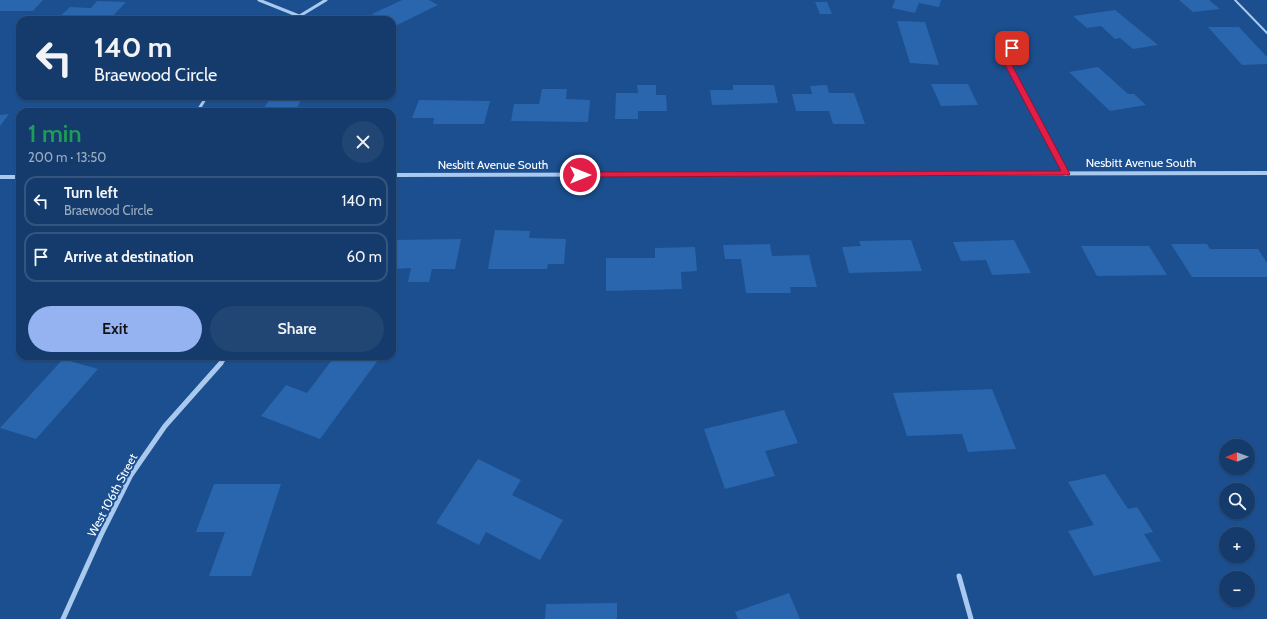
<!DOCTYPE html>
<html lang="en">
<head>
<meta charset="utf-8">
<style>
	:root { --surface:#143b6b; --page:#214673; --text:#f1f3f6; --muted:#9dadc1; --line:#33557e; --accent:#95b2f1 }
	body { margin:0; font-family:Cabin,sans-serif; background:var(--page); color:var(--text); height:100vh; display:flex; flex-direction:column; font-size:15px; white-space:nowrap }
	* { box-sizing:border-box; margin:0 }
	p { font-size:13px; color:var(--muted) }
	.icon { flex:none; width:22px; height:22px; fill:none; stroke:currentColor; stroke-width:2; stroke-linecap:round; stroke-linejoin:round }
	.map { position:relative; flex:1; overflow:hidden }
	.side { position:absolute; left:16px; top:108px; width:380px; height:252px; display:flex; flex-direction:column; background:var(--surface); border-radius:12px; box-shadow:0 1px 3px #0004,0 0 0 1px var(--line) }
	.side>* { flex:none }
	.guide { position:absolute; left:16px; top:16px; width:380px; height:84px; border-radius:12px; box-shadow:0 1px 3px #0004,0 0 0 1px var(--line); background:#143b6b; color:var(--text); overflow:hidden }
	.needle { width:26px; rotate:269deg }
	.controls { position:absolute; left:1219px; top:439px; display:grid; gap:8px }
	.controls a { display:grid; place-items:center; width:36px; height:36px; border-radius:50%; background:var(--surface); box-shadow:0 1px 3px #0004,0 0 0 1px var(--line); font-size:20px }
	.pin { position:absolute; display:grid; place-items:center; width:34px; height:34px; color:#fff; margin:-17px; border-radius:8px; box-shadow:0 2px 6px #0006 }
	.me { position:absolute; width:44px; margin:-22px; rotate:90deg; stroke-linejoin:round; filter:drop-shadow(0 0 3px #0008) }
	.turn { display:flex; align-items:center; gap:14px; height:84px; padding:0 12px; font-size:18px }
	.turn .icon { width:52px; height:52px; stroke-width:2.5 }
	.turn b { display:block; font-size:28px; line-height:34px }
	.round { display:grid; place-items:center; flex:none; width:42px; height:42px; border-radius:21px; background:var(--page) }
	.overview { display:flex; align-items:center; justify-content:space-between; height:68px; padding:0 12px }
	h1 { font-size:24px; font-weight:600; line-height:30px; color:#1e9e55 }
	.cta { display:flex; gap:8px; margin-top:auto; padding:8px 12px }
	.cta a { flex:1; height:46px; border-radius:24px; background:var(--accent); color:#111; font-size:16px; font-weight:600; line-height:46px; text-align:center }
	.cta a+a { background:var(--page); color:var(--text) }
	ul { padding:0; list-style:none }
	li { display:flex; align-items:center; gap:12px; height:50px; margin:0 8px 6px; padding:0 4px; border:2px solid var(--line); border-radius:12px }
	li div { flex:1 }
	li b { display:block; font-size:15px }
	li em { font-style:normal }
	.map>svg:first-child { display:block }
	.building { fill:#2a66ad }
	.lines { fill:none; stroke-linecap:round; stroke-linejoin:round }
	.service { stroke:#a9c9ee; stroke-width:2 }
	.minor-far2 { stroke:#a9c9ee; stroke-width:3 }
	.minor-far1 { stroke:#a9c9ee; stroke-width:4 }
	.minor { stroke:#a9c9ee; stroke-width:5 }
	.tertiary { fill:#a9c9ee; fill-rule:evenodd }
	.route { fill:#e11d48; stroke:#92132f }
	.labels { text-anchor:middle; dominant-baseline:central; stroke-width:4; stroke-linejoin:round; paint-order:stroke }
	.street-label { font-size:12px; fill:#fff; stroke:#1b4f8f }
</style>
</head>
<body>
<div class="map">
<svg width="1267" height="619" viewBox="0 0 1267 619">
	<rect width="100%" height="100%" fill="#1b4f8f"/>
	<g class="building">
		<polygon points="0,0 43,0 33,11 0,11"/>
		<polygon points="402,0 429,0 438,5 393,27 392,20 382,20 372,14"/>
		<polygon points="895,0 941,0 939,7 919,3 915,13 892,8"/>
		<polygon points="1179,0 1209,0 1220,9 1193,12"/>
		<polygon points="97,1 126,2 109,20 56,20 70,7 91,8"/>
		<polygon points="815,2 827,2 832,14 820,14"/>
		<polygon points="1115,10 1158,45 1133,49 1120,38 1115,39 1101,26 1087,28 1073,16"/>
		<polygon points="897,21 925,22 939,65 910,63"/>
		<polygon points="1208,27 1239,27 1267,57 1267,64 1242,65"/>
		<polygon points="1098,67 1128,94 1134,94 1146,105 1110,111 1069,72"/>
		<polygon points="931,84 968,84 978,105 941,106"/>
		<polygon points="637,85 656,85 656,95 666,95 667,111 638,111 638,119 615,119 616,93 638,93"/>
		<polygon points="733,85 774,85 778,103 712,105 710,90 733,90"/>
		<polygon points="827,85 829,93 854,93 865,124 833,124 829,111 796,111 792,94 812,94 810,86"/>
		<polygon points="542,89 567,89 566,99 590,100 588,122 511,121 514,104 539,104"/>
		<polygon points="271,96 303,96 295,112 262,112"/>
		<polygon points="419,100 490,101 484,124 433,124 434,118 412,118"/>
		<polygon points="141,107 138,112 68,112 71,108"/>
		<polygon points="9,114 0,126 0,115"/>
		<polygon points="495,230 530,231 529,238 566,239 564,264 548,264 547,269 488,269"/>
		<polygon points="461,239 455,269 432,269 429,282 408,282 411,268 392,269 392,240"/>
		<polygon points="911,240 922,271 849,273 842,247 861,246 859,241"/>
		<polygon points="1014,240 1031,273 992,275 986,260 961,261 953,242"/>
		<polygon points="770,244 772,256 809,255 817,287 790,287 791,293 746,293 741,259 725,259 723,245"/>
		<polygon points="1171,244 1207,244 1210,249 1258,249 1267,263 1267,277 1192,277"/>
		<polygon points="1081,246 1149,246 1167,275 1097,276"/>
		<polygon points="695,247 697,271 681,272 682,289 606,291 606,258 655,258 655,248"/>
		<polygon points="335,356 367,356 378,360 320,439 261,416 286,385 307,393"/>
		<polygon points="63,359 98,369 36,439 0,428"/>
		<polygon points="992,389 1016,449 968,452 962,434 907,436 893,393"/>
		<polygon points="784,410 798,443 765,451 775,476 725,489 704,429"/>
		<polygon points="478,459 521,480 512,495 563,520 540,560 486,532 479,545 436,523"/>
		<polygon points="1105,474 1128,509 1137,507 1153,532 1144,534 1161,561 1094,576 1068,531 1094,525 1068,482"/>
		<polygon points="214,484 281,484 251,576 209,576 225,532 196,532"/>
		<polygon points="789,593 800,619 738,619 735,612"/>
		<polygon points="617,603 617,619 545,619 546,604"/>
	</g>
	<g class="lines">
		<polyline class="service" points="1235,0 1267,33"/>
		<g class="minor-far2">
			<polyline points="259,0 299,16"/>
			<polyline points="293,20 326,0"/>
			<polyline points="1015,35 1008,60 1010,67 1059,161"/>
			<polyline points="197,112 207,96"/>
		</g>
		<g class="minor-far1">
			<polyline points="1059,160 1066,174"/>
			<polyline points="220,364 227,356"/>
		</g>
		<g class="minor">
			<polyline points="959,576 971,619"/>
			<polyline points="63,619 101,535 131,475 165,426 221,363"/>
		</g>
		<g class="tertiary">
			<polygon points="1267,171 1267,175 392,177 392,173"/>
			<rect x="0" y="175" width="20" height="4"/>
		</g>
	</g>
	<polygon class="route" points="1009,46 1015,48 1011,60 1013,67 1070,174 1069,175 580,177 576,175 580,172 1061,171 1006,67 1005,60"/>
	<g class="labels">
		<g class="street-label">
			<text x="1141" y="162">Nesbitt Avenue South</text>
			<text x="493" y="164">Nesbitt Avenue South</text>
			<text transform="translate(112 495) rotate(-62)">West 106th Street</text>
		</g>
	</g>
</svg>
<div class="controls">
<a><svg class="needle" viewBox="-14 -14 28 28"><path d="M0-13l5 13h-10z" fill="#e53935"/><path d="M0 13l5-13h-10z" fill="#9dadc1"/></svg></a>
<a><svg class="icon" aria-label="search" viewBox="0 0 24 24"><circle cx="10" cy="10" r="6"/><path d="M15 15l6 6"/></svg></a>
<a>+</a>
<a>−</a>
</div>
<div class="pin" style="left:1012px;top:48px;background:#d93025"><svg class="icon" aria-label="arrive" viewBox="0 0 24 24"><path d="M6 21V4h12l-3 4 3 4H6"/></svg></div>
<svg class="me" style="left:580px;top:175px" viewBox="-20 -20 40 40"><circle r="17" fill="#e11d48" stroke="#fff" stroke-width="3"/><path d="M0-11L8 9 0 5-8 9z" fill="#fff"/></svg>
<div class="guide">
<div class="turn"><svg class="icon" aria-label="left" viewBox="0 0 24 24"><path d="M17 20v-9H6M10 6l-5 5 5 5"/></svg><div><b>140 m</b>Braewood Circle</div></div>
</div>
<section class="side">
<div class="overview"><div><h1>1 min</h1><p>200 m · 13:50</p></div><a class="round"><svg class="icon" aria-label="close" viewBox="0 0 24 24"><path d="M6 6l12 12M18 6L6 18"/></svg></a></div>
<ul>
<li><svg class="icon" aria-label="left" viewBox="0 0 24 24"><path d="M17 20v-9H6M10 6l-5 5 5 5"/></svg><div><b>Turn left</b><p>Braewood Circle</p></div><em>140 m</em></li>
<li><svg class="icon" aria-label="arrive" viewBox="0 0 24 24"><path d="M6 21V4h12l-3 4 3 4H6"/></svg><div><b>Arrive at destination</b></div><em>60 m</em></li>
</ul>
<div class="cta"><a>Exit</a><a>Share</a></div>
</section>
</div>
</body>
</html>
